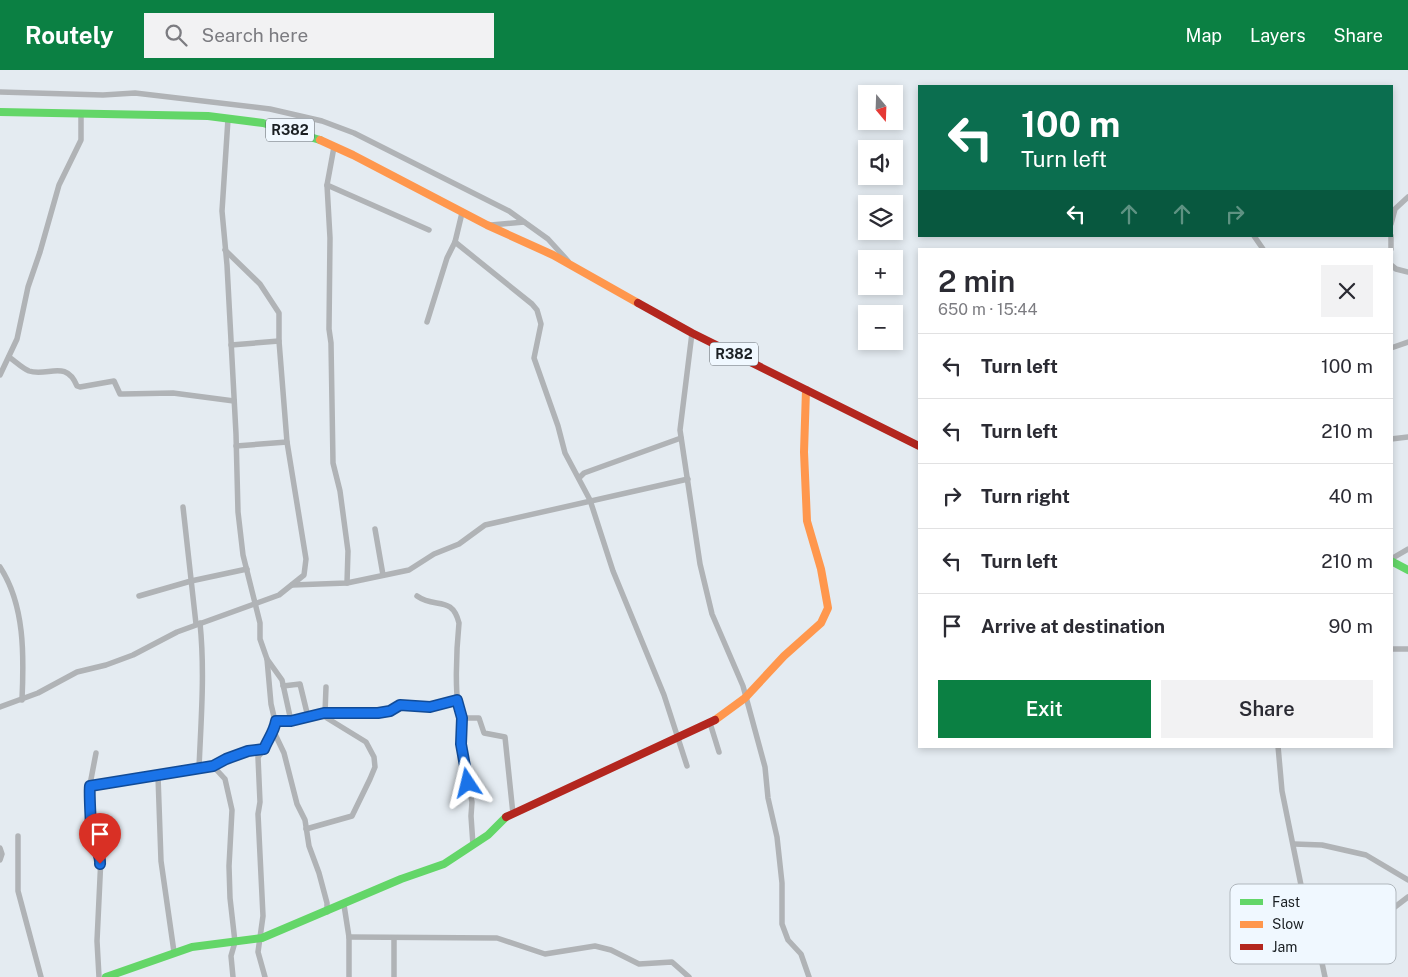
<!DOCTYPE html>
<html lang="en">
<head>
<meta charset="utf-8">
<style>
	:root { --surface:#fff; --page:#f2f2f3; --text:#2b2b33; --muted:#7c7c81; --line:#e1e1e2; --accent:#0b8043 }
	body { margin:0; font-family:"Public Sans",sans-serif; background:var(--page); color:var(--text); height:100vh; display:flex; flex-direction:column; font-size:19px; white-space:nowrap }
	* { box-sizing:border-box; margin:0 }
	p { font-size:16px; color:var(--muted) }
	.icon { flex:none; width:28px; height:28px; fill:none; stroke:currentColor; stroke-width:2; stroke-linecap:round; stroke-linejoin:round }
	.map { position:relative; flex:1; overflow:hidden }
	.side { position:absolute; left:918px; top:178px; width:475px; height:500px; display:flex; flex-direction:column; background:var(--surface); border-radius:0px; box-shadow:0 2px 8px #0003 }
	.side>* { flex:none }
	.banner { position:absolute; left:918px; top:15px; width:475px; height:152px; border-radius:0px; box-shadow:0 2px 8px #0003; background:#0b6e4f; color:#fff; overflow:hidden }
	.needle { width:32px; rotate:161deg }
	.tools { position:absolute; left:858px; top:15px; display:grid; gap:10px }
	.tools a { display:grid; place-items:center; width:45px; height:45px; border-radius:0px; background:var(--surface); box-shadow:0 2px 8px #0003; font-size:25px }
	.pin { position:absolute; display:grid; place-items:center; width:42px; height:42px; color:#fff; margin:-51px -21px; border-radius:50% 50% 50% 0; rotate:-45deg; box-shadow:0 0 5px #0007 }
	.pin .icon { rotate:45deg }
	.me { position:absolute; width:55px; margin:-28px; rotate:350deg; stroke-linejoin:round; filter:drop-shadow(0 0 4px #0008) }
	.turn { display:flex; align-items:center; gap:18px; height:105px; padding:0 20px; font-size:22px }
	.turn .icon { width:65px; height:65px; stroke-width:2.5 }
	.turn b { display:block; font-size:35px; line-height:42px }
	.lanes { display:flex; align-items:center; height:48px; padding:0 20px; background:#0003; justify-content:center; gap:25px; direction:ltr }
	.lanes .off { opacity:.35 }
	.round { display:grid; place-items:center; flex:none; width:52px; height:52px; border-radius:0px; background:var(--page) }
	.summary { display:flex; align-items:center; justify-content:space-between; height:85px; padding:0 20px }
	h1 { font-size:30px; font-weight:600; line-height:38px }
	.button { display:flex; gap:10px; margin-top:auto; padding:10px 20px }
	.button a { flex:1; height:58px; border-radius:0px; background:var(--accent); color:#fff; font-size:20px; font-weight:600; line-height:58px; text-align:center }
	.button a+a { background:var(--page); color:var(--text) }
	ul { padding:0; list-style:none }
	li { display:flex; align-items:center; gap:15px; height:65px; padding:0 20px; border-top:1px solid var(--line) }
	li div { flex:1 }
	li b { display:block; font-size:19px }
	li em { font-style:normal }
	header { display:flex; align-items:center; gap:30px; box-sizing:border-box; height:70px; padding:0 25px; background:var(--accent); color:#fff }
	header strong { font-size:24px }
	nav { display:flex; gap:28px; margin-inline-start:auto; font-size:18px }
	.search { width:350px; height:45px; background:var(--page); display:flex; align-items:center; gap:12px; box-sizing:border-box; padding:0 18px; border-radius:0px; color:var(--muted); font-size:19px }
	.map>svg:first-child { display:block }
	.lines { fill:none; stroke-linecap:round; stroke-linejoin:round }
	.street { stroke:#b0b3b6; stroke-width:5.5 }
	.fast { stroke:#63d668; stroke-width:8 }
	.slow { stroke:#ff974d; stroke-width:8 }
	.jam { stroke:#b3261e; stroke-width:8 }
	.route-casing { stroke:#114b97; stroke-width:12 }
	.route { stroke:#1a73e8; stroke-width:9 }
	.labels { text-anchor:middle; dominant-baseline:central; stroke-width:4; stroke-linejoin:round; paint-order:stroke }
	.shield { fill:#f0f8ff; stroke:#5b6166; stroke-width:1 }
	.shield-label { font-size:14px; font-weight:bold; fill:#1b2024 }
	.key { fill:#f0f8ff; stroke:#b0b7bd; stroke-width:1 }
	.key-label { font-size:14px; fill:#1b2024 }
</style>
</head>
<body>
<header>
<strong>Routely</strong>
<div class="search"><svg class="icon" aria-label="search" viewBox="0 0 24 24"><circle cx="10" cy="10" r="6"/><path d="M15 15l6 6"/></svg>Search here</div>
<nav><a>Map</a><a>Layers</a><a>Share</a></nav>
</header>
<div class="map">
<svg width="1408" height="907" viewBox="0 0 1408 907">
	<rect width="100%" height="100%" fill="#e4ebf1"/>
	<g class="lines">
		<g class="street">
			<polyline points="0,22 103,25 135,23 270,39 322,51 354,63 509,141 548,169 568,191"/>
			<polyline points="228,49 222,141 227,195 236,364 238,442 243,485 260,553 260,569 267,589 271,634 275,651 274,662 266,669 266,677 258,687 260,732 258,744 263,846 258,882 265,907"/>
			<polyline points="334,77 327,115 330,168 329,259 331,273 333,393 340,421 348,481 347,513"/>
			<polyline points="327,115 429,160"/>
			<polyline points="1391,154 1395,139 1408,127"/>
			<polyline points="491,155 524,152"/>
			<polyline points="1254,166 1263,179"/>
			<polyline points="455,172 532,234 537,240 541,254 534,288 558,356 565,383 590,430 613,501 664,625 687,696"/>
			<polyline points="1391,179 1391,166"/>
			<polyline points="1391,195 1396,199 1408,202"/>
			<polyline points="427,252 447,188 455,172 462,143"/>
			<polyline points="692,263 680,360 700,494 712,544 743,616 765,697 768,728 777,767 782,813 782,854 788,870 801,884 809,907"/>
			<polyline points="231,275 279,271"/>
			<polyline points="1391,278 1408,272"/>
			<path d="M9 287C15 291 22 298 29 301 48 307 66 289 77 316L80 317 114 311 120 324H123L173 323 234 331"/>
			<polyline points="0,305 17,269 28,217 40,182 59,115 81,70 81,43"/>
			<polyline points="1391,369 1408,367"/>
			<polyline points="236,376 287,372"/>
			<polyline points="579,408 584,403 681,368"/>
			<polyline points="183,437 196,554"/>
			<polyline points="375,459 383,505"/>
			<polyline points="1391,489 1408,479"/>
			<path d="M0 497C25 535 24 586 22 630"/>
			<polyline points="292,515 347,513 409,500 434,484 459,474 485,455 688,409"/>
			<polyline points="139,526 191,511 247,499"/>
			<path d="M417 526C435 539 452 525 459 553 457 573 453 634 462 648H479L484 663 505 667 513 744"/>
			<polyline points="1391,579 1408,579"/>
			<polyline points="267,589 282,610 291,651"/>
			<polyline points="283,616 300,614 308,647"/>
			<polyline points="0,637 38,623 77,602 106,595 133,585 177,562 279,525 304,505 306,489 287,372 279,271 279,243 260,214 225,180"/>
			<polyline points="325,643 326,617"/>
			<polyline points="462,648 461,674 472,732 471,746 473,775"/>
			<polyline points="275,651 291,651 325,643 362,645 390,641 400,635 430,637 457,630"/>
			<polyline points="710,653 719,682"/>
			<polyline points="274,662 284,683 297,734 305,750 309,776 319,803 327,833 327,842"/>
			<polyline points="1278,676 1282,721 1302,820 1312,846 1325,907"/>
			<polyline points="96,683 88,725 92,742 93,769 101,787 97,871 99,907"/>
			<polyline points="213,696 225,709 232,740 229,796 230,828 235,872 231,886 233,907"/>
			<path d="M199 698C201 650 205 602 200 553"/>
			<polyline points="158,706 161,791 174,882"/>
			<polyline points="90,716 213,696 225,689 248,681 264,679"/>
			<polyline points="306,759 352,746 370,709 375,697 374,687 366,672 322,645"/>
			<polyline points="18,766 18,821 41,907"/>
			<polyline points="1294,774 1322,775 1366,785 1408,810"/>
			<polyline points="0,778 2,784 0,790"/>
			<polyline points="344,835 349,867 349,907"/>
			<polyline points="349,867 497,868 545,884 595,876 611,880 639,894 672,892 689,907"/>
			<polyline points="394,868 394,907"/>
			<path d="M1321 888C1352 869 1380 849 1408 827"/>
		</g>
		<g class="fast">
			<polyline points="0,42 208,46 263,53 320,70"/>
			<polyline points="1391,491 1408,500"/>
			<polyline points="106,907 192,877 262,868 401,809 444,794 488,765 506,747"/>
		</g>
		<g class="slow">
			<polyline points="320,70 353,85 487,155 553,185 638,233"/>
			<polyline points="715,650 745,628 784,586 821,553 828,538 821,499 807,451 804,382 806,320"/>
		</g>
		<g class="jam">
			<polyline points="638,233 692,263 919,376"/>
			<polyline points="506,747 715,650"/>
		</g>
	</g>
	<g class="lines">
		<g class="route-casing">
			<path id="route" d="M100 794C101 784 94 777 92 767 91 761 89 720 90 716L213 696 226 689 248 681 264 679C268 669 274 662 276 651H291L324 643H378L390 641 400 635 430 637 457 630 462 648 461 674 468 713"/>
		</g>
		<use href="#route" class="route"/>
	</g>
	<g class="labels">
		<g class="shield">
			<rect x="266" y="48.5" width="48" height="23" rx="4"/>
			<rect x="710" y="272.5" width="48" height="23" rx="4"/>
		</g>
		<g class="shield-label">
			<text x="290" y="60">R382</text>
			<text x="734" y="284">R382</text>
		</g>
	</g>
	<rect x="1230" y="814" width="166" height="80" rx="8" class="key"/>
	<rect x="1240" y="829" width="23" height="6" fill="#63d668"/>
	<rect x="1240" y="851" width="23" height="7" fill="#ff974d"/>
	<rect x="1240" y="874" width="23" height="6" fill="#b3261e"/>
	<g class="key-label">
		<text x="1272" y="837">Fast</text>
		<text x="1272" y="859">Slow</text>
		<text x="1272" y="882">Jam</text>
	</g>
</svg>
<div class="tools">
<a><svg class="needle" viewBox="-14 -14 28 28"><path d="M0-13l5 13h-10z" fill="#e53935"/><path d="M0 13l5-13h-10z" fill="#7c7c81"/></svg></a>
<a><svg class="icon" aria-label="sound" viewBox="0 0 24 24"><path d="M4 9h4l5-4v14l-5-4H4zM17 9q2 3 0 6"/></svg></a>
<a><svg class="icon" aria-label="layers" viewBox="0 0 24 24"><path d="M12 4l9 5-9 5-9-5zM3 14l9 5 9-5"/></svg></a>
<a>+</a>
<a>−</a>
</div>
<div class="pin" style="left:100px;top:794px;background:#d93025"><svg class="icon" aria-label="arrive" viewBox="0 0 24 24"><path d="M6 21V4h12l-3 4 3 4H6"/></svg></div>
<svg class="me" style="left:468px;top:713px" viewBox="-20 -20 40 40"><path d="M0-17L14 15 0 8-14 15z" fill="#1a73e8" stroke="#fff" stroke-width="4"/></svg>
<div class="banner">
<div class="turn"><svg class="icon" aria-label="left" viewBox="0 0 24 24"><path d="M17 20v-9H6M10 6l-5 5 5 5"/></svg><div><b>100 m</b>Turn left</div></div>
<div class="lanes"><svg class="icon" aria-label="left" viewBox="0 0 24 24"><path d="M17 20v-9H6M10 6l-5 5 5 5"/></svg><svg class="icon off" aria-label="ahead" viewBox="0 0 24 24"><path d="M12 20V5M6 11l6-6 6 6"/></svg><svg class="icon off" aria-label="ahead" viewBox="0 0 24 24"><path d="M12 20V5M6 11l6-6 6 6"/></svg><svg class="icon off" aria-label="right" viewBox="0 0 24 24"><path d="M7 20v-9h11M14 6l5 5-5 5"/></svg></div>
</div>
<section class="side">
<div class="summary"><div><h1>2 min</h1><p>650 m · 15:44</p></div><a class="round"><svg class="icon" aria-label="close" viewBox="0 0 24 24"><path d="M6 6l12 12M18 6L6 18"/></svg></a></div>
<ul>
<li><svg class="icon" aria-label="left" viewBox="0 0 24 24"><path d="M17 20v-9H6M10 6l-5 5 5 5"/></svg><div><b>Turn left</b></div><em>100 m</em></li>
<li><svg class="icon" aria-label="left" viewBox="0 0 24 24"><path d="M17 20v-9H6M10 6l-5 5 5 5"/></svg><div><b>Turn left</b></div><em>210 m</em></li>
<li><svg class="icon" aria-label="right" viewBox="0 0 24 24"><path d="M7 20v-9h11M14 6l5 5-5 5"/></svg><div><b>Turn right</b></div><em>40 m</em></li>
<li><svg class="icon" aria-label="left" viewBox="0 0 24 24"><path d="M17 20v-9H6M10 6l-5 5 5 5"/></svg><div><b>Turn left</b></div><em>210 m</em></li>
<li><svg class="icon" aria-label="arrive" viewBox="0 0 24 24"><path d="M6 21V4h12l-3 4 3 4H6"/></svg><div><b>Arrive at destination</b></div><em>90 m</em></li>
</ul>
<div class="button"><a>Exit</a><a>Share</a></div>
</section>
</div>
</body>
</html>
